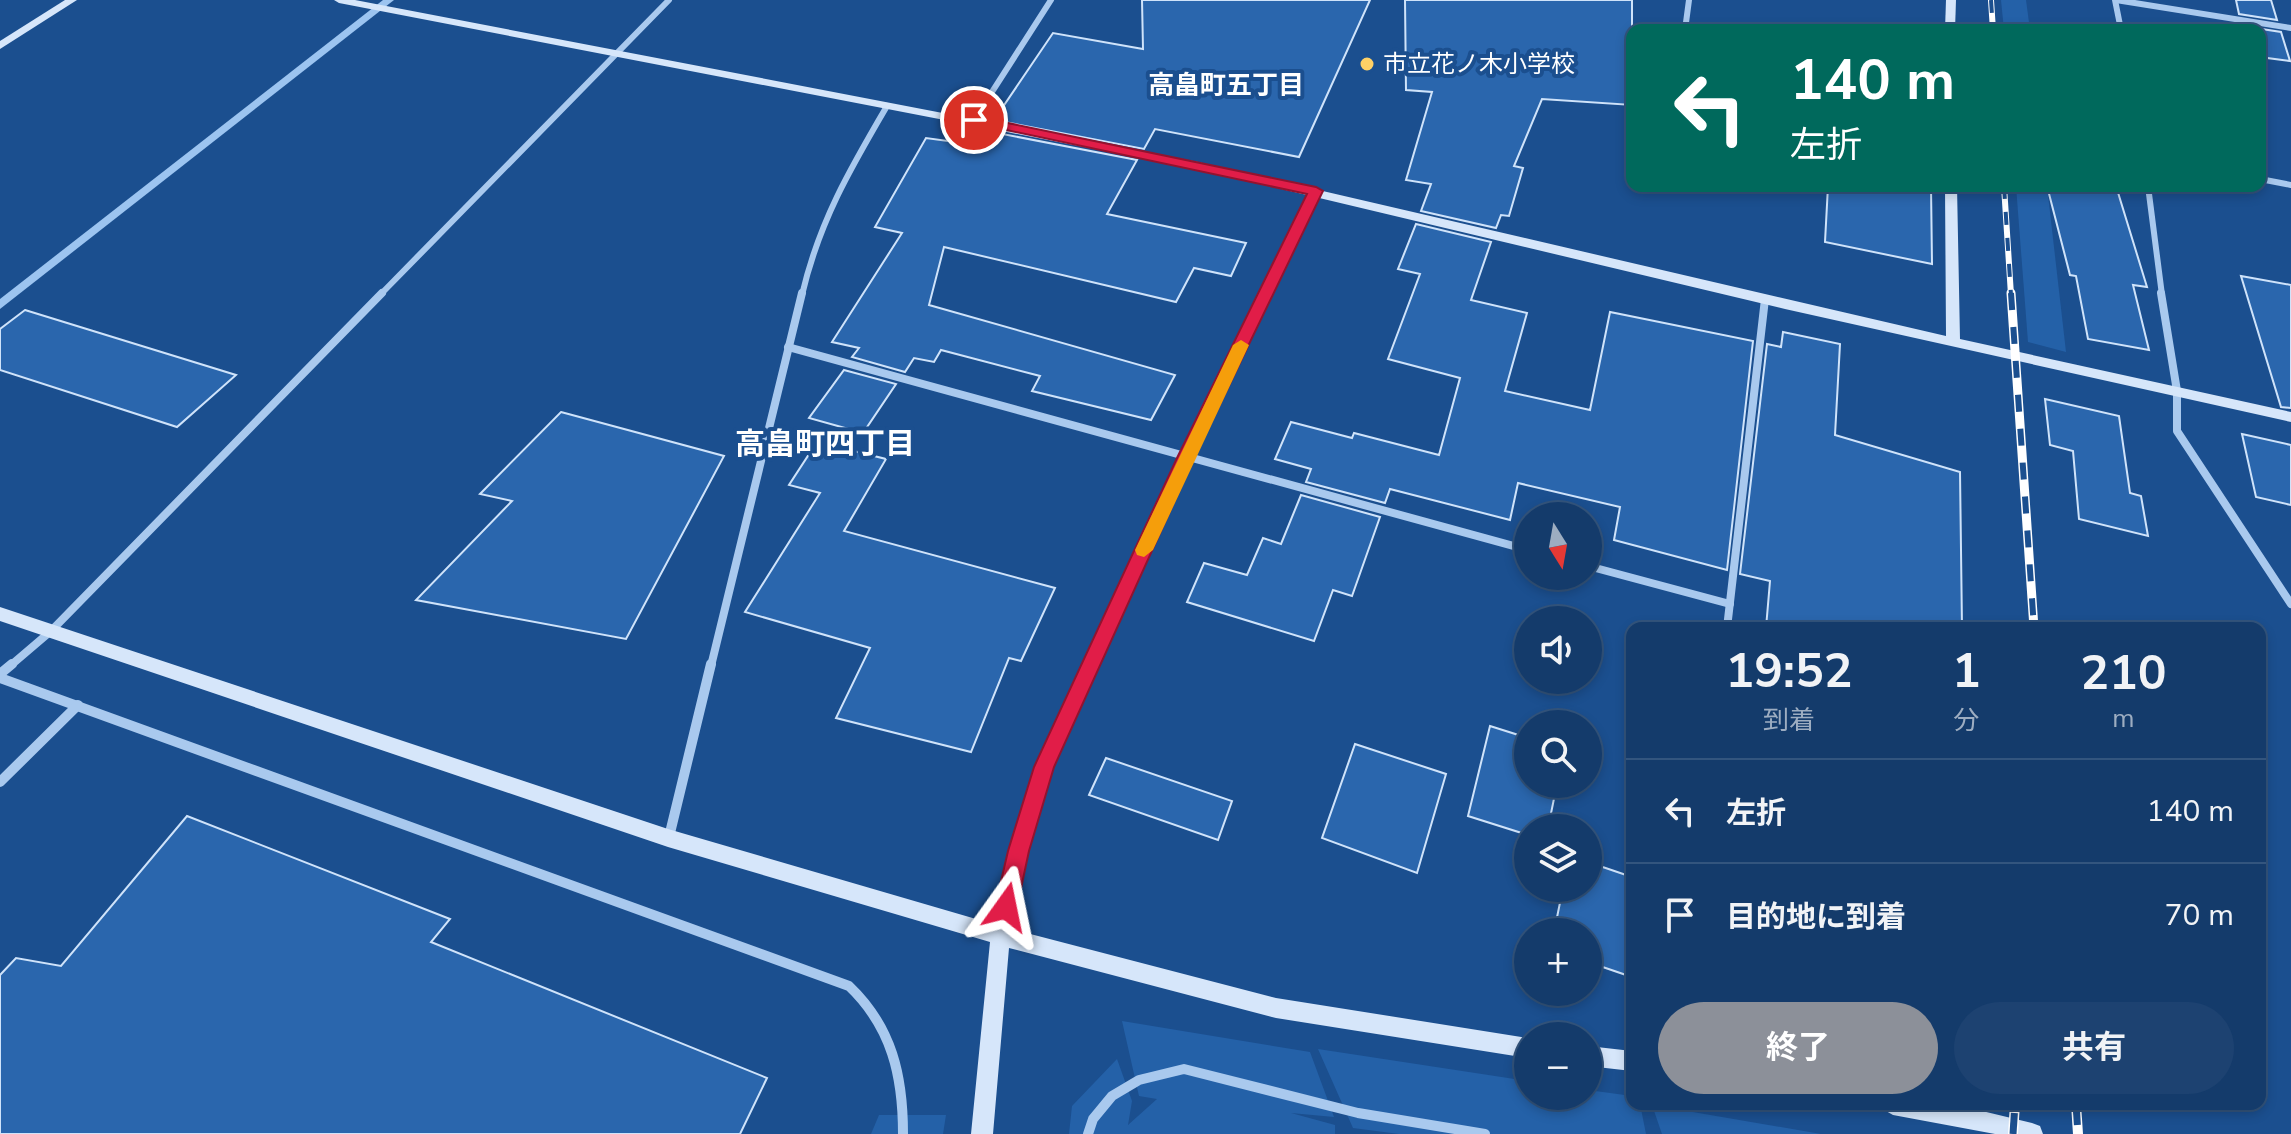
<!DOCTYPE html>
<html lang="ja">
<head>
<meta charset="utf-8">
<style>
	:root { --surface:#143b6b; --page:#1d4271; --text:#f1f3f6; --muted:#9dadc1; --line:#33557e; --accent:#8c9099 }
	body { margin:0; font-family:"Nunito Sans","Noto Sans JP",sans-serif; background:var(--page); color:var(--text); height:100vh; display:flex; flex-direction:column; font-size:30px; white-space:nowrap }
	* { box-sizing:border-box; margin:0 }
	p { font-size:26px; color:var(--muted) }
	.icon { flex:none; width:44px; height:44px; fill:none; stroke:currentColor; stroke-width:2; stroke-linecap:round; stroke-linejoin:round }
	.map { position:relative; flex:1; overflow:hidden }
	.drawer { position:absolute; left:1626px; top:622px; width:640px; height:488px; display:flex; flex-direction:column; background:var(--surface); border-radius:16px; box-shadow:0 4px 12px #0003,0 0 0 2px var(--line) }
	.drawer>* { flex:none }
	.banner { position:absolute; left:1626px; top:24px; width:640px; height:168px; border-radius:16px; box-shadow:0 4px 12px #0003,0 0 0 2px var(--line); background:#00695c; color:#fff; overflow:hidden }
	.needle { width:52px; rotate:169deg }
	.controls { position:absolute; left:1514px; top:502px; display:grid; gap:16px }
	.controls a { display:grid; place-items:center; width:88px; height:88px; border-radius:50%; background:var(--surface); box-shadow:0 4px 12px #0003,0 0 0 2px var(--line); font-size:40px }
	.pin { position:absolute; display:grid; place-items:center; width:68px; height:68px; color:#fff; margin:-34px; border:4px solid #fff; border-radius:50%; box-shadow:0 2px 8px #0007 }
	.me { position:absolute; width:88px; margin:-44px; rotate:12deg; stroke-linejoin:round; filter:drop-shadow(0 0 6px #0008) }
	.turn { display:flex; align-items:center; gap:28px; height:168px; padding:0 32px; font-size:36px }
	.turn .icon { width:104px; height:104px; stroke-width:2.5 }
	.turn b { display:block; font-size:56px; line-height:68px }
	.eta { display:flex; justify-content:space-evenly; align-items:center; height:136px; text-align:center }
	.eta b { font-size:48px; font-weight:700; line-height:56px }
	.cta { display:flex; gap:16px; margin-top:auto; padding:16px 32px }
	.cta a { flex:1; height:92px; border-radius:48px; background:var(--accent); color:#fff; font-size:32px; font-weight:700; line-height:92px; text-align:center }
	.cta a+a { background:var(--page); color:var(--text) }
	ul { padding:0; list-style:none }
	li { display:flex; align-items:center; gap:24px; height:104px; padding:0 32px; border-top:2px solid var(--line) }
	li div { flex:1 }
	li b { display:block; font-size:30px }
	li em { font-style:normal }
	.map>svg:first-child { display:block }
	.green { fill:#2461a8 }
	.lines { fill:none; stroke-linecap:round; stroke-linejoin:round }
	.stream { fill:#9cc4f0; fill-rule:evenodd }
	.building { fill:#2a66ad; stroke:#cfe3fa; stroke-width:2 }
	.street-far2 { stroke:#a9c9ee; stroke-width:6 }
	.street-far1 { stroke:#a9c9ee; stroke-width:8 }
	.street { stroke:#a9c9ee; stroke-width:10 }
	.secondary { fill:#d6e6fa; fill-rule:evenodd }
	.rail-far2-casing { stroke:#fff; stroke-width:6 }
	.rail-far1-casing { stroke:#fff; stroke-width:9 }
	.rail-casing { stroke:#fff; stroke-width:10 }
	.rail-far2 { stroke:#1b4f8f; stroke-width:4; stroke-dasharray:13; stroke-linecap:butt }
	.rail-far1 { stroke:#1b4f8f; stroke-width:6; stroke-dasharray:17; stroke-linecap:butt }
	.rail { stroke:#1b4f8f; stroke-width:7; stroke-dasharray:21; stroke-linecap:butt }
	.route { fill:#e11d48; stroke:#92132f; stroke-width:2 }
	.slow { fill:#f59e0b }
	.poi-dot { fill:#ffd166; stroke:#1b4f8f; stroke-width:3 }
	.labels { text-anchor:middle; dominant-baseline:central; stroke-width:8; stroke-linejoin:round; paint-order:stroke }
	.far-poi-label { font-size:24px; fill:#fff; stroke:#1b4f8f; text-anchor:start }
	.far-neighbourhood-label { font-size:26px; font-weight:bold; fill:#fff; stroke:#1b4f8f }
	.neighbourhood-label { font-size:30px; font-weight:bold; fill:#fff; stroke:#1b4f8f }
</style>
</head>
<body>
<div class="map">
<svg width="2291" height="1134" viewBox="0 0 2291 1134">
	<rect width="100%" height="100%" fill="#1b4f8f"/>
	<g class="green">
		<polygon points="2001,0 2026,0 2030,30 2004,30"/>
		<polygon points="2016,186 2047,186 2066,352 2028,342"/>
		<polygon points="1122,1021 1310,1052 1334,1117 1291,1113 1335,1125 1335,1134 1069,1134 1072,1106 1117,1059 1132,1101 1128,1125 1157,1099 1139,1096"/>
		<polygon points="1318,1049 1528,1081 1528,1096 1588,1096 1588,1090 1632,1096 1632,1104 1640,1104 1646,1134 1399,1134 1353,1128"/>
		<polygon points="1652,1105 1821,1134 1662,1134"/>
		<polygon points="879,1115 946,1115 943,1134 871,1134"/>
	</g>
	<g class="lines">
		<polygon class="stream" points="383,0 394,0 0,309 0,299"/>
	</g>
	<g class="building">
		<polygon points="1142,0 1370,0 1299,157 1155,129 1144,149 994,120 1053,33 1143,49"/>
		<polygon points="1405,0 1632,0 1632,105 1542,99 1514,166 1523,168 1509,216 1501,215 1496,228 1421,211 1431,184 1406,180 1432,92 1406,90"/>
		<polygon points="2236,0 2271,0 2277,20 2239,14"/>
		<polygon points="2242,26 2281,32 2290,61 2260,57 2260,30 2243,30"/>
		<polygon points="987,131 1137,160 1107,214 1246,243 1231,276 1194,268 1176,302 944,247 929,305 1175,375 1151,420 1032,391 1040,376 941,350 934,362 914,358 905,372 852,357 859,348 832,342 902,233 875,227 926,138 977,145"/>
		<polygon points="1828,186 1931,186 1932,264 1825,242"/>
		<polygon points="2047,186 2116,186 2147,287 2133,285 2149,350 2088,339 2076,276 2070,275"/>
		<polygon points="1416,224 1491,242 1471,300 1527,313 1505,391 1590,410 1610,312 1753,341 1727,570 1614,540 1620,507 1518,483 1510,520 1390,489 1385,503 1306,482 1311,469 1275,459 1291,422 1352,438 1354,433 1439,455 1460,378 1388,359 1420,274 1398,269"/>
		<polygon points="2241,276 2291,285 2291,408 2281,407"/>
		<polygon points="25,310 236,375 177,427 0,370 0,329"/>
		<polygon points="1783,332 1840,344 1835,435 1960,472 1962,628 1766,628 1770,581 1740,574 1767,344 1781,347"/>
		<polygon points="844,370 896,384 863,433 809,418"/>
		<polygon points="2045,399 2119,416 2130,493 2141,496 2148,536 2079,519 2073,451 2050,445"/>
		<polygon points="561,412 724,456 626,639 416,600 512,501 480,494"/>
		<polygon points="2242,434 2291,445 2291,505 2256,497"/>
		<polygon points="817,442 886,459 844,531 1055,588 1021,661 1009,658 971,752 836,718 870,648 745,612 820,493 789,485"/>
		<polygon points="1301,495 1380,517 1352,596 1333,590 1314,641 1187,602 1204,563 1247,575 1263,538 1281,544"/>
		<polygon points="1490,726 1528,738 1528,784 1557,784 1548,828 1528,828 1528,835 1468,816"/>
		<polygon points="1355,744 1446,774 1417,873 1322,838"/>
		<polygon points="1106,758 1232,801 1218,840 1089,795"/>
		<polygon points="187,816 450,919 431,942 767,1078 740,1134 0,1134 0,975 16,958 61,966"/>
		<polygon points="1588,862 1632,877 1632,977 1588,962 1588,932 1554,932 1563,888 1588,888"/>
	</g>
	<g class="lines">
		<g class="street-far2">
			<polyline points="2115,0 2121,30"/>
			<polyline points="2116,0 2291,28"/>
			<polyline points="1685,30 1689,0"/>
			<polyline points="974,120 1051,0"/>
			<polyline points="2260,179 2291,185"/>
			<polyline points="2148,186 2162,295"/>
			<polyline points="380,295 669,0"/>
			<path d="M802 295C819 222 850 169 887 106"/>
			<polyline points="1266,295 1316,191"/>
		</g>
		<g class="street-far1">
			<polyline points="2161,293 2177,391 2177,431 2291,604"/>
			<polyline points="788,347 1528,550"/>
			<polyline points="1588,566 1730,604"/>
			<polyline points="1727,628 1765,299"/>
			<polyline points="10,666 51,631 382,293"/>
			<polyline points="711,666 802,293"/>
			<polyline points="1091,666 1267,293"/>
		</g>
		<g class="street">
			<polyline points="0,674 12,664"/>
			<path d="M0 678 849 986C892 1027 903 1076 903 1134"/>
			<polyline points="0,782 78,705"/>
			<polyline points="669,837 711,664"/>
			<polyline points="1000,936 1018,851 1044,767 1091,664"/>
			<polyline points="1088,1134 1093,1119 1112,1096 1139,1080 1184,1069 1358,1113 1485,1134"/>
		</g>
		<g class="secondary">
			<polygon points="65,0 77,0 0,49 0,41"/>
			<polygon points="334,0 355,0 1198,162 1946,336 1945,186 1957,186 1960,339 2291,412 2291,422 1785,309 1198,169 339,3"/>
			<polygon points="1946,0 1956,0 1955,30 1945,30"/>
			<polygon points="0,607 668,829 1000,926 1276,998 1528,1038 1528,1058 1276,1018 1009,948 993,1134 971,1134 990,942 668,847 0,621"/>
			<polygon points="1588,1046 1632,1051 1632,1071 1588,1066"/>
			<polygon points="1882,1104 1953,1104 2032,1123 2040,1126 2043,1134 1995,1134 1893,1115 1886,1111"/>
		</g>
		<g class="rail-far2-casing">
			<g id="rail-far2">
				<polyline points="1991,0 1993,30"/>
				<polyline points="2004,186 2011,295"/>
			</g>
		</g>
		<g class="rail-far1-casing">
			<polyline id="rail-far1" points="2011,293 2034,628"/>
		</g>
		<g class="rail-casing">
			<g id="rail">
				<polyline points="2076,1104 2078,1134"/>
				<polyline points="2013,1134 2015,1104"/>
			</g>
		</g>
		<use href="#rail-far2" class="rail-far2"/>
		<use href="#rail-far1" class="rail-far1"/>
		<use href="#rail" class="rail"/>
	</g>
	<polygon class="route" points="974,116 1316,187 1323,191 1194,458 1054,767 1029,851 1017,907 1014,915 1006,918 998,915 995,907 1008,851 1034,767 1177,458 1307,194 969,122 967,120"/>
	<polygon class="slow" points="1241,340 1249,345 1153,550 1144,557 1137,555 1135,550 1233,345"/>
	<circle class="poi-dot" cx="1367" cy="64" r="8"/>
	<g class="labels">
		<g class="far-poi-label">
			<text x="1383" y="64">市立花ノ木小学校</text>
		</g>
		<g class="far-neighbourhood-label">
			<text x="1226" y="85">高畠町五丁目</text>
		</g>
		<g class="neighbourhood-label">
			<text x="825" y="444">高畠町四丁目</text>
		</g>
	</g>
</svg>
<div class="controls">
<a><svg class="needle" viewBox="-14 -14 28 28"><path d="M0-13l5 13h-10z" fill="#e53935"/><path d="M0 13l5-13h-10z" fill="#9dadc1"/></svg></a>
<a><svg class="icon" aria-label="sound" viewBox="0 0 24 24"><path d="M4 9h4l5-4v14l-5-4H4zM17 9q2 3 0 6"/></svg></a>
<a><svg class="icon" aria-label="search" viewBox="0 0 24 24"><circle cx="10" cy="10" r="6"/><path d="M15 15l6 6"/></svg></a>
<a><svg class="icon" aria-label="layers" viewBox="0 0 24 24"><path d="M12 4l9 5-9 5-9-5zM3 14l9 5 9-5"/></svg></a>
<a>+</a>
<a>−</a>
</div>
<div class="pin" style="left:974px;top:120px;background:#d93025"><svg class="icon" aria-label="arrive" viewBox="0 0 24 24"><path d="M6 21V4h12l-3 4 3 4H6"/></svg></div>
<svg class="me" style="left:1006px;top:907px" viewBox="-20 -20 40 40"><path d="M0-17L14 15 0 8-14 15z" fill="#e11d48" stroke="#fff" stroke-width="4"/></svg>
<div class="banner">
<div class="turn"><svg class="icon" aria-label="left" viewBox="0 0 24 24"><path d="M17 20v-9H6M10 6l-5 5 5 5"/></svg><div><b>140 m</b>左折</div></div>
</div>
<section class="drawer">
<div class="eta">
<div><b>19:52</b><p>到着</p></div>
<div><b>1</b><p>分</p></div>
<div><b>210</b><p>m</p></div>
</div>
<ul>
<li><svg class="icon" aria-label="left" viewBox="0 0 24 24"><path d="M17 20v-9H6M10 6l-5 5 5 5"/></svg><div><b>左折</b></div><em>140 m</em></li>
<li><svg class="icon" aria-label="arrive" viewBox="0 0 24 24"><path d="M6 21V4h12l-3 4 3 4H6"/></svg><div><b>目的地に到着</b></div><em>70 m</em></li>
</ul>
<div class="cta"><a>終了</a><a>共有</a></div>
</section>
</div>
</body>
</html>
